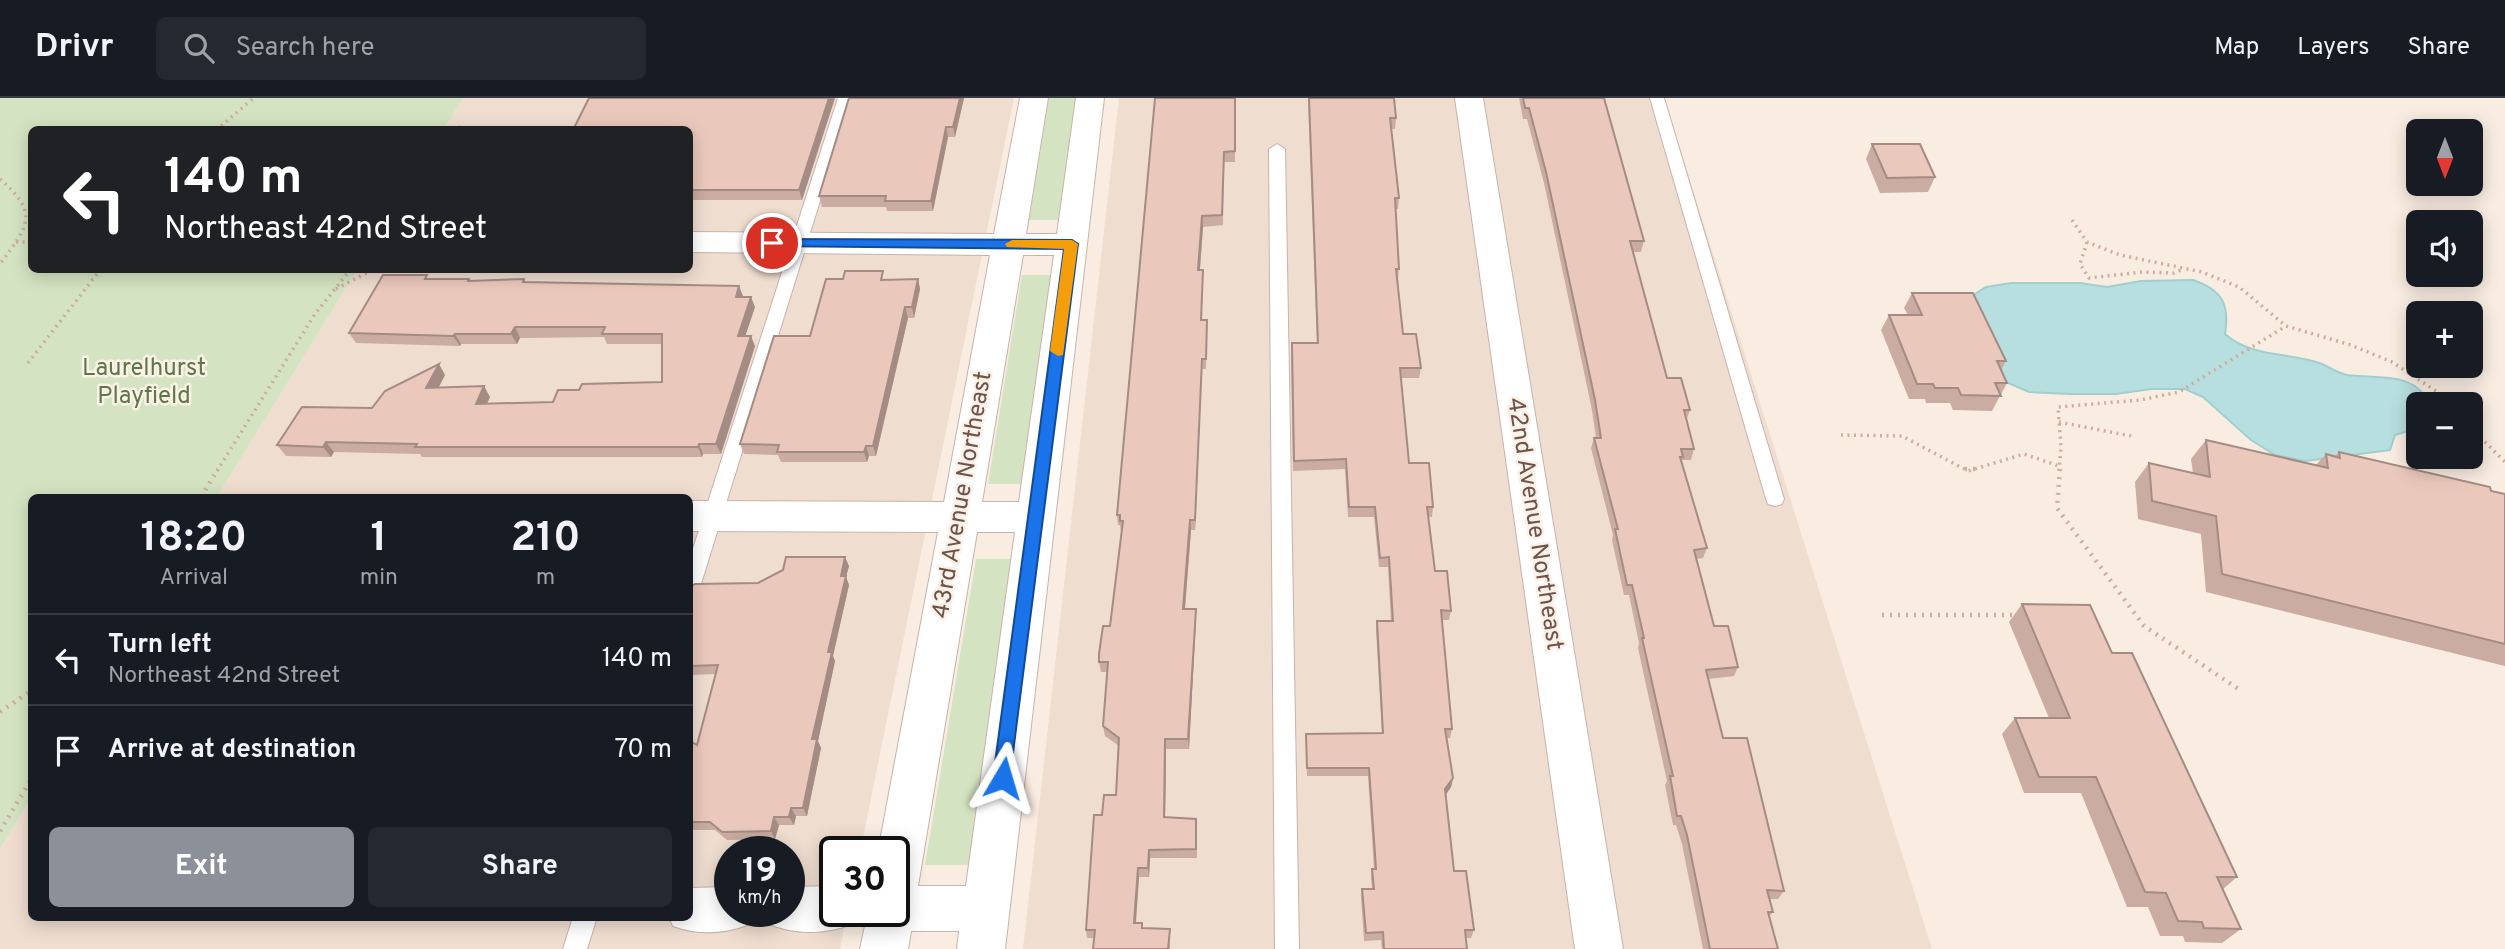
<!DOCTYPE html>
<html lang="en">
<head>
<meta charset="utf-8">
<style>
	:root { --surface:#171b24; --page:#242831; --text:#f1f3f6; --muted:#9ea1a6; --line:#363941; --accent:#8c9099 }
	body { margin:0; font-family:Overpass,sans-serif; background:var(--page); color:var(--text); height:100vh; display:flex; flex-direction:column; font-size:26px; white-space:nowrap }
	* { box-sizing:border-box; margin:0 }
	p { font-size:23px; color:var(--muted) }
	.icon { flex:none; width:38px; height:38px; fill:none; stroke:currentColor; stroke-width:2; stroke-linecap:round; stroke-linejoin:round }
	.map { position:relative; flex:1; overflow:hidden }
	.drawer { position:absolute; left:28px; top:396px; width:665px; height:427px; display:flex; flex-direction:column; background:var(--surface); border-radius:10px; box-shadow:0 4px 18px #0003 }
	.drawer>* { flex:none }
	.banner { position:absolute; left:28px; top:28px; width:665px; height:147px; border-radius:10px; box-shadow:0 4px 18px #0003; background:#202124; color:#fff; overflow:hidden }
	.needle { width:46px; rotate:180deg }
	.tools { position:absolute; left:2406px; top:21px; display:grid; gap:14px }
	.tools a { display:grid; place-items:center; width:77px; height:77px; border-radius:10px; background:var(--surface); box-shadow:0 4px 18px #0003; font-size:35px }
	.speed { position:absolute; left:714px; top:738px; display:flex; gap:14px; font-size:35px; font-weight:700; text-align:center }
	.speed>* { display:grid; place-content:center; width:91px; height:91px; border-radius:50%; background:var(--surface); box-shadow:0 4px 18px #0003; line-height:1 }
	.speed small { font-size:18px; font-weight:400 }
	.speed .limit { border:4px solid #111; border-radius:10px; background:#fff; color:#111 }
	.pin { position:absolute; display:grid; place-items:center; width:60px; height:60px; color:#fff; margin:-30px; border:4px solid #fff; border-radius:50%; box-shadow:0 2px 7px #0007 }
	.me { position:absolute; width:77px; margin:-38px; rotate:7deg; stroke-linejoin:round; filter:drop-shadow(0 0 5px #0008) }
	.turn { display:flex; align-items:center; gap:24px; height:147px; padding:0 21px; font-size:32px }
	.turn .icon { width:91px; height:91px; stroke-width:2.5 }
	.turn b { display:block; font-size:49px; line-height:60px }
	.eta { display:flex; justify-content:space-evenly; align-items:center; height:119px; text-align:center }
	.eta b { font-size:42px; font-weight:700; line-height:49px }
	.primary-button { display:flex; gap:14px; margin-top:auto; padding:14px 21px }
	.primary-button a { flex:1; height:80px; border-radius:10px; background:var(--accent); color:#fff; font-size:28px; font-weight:700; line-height:80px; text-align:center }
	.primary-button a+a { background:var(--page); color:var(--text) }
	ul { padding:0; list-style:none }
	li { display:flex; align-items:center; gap:21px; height:91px; padding:0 21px; border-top:2px solid var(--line) }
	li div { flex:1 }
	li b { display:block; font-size:26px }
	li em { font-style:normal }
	header { display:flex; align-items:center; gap:42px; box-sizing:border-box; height:98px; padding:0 35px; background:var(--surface); border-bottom:2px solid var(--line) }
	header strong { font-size:33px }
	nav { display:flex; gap:38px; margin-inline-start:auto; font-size:24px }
	.search { width:490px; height:63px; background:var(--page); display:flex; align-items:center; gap:18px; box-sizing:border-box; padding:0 24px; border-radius:10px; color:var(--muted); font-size:26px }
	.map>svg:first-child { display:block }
	.residential { fill:#efddd0; fill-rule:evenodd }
	.green { fill:#d4e4c2 }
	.water { fill:#b8dfdf; stroke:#a0cfd0; stroke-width:2 }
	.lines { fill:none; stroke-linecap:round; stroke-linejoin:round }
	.service-casing { stroke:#c8b3aa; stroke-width:2 }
	.minor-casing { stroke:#c8b3aa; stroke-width:2 }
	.path-far1 { stroke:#cfaca0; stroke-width:3.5; stroke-dasharray:2 4.5; stroke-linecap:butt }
	.path { stroke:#cfaca0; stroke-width:4.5; stroke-dasharray:2 6; stroke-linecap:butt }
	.service { fill:#fff; fill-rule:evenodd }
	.minor { fill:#fff; fill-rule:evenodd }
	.wall { fill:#caaca2 }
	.shaded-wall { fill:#a48c84 }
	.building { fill:#ebc8bc; stroke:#a48c84; stroke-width:2 }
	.route { fill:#1a73e8; stroke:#114b97; stroke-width:2 }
	.slow { fill:#f59e0b }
	.labels { text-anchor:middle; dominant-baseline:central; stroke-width:5; stroke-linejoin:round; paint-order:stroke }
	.park-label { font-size:24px; fill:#5c7748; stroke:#fcf1e6 }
	.street-label { font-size:24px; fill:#6d534b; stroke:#fcf1e6 }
</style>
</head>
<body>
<header>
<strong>Drivr</strong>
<div class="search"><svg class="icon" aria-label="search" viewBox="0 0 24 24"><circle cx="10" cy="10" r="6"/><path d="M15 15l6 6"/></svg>Search here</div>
<nav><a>Map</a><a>Layers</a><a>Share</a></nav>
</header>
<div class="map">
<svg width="2505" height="851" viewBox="0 0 2505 851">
	<rect width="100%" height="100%" fill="#f9ece1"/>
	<g class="residential">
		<path d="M463 0H1014L860 754H835V814H847L840 851H0V751L31 700 32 819H690V399H217L357 172H690V32L444 31ZM730 754H789V814H730Z"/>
		<polygon points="1119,0 1664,0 1932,851 1023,851"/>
	</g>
	<g class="green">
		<polygon points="0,0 463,0 444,31 32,32 32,172 357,172 217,399 32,399 31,700 0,751"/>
		<polygon points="1049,0 1076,0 1059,122 1029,122"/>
		<polygon points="1022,177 1052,177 1023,386 988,386"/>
		<polygon points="976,461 1014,461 971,767 925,767"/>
	</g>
	<path class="water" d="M2193 182C2222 192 2230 206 2225 236 2252 260 2290 254 2322 266 2331 270 2337 275 2347 277 2375 281 2416 273 2428 305L2418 306V330L2395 337 2390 352 2305 363 2275 357 2251 342 2203 299 2185 291H2151L2116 296H2070L2029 294 2006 284 1967 201 1986 189 2011 185H2080L2107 189 2141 183Z"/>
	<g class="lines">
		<g class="service-casing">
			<g id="service">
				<polygon points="838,0 852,0 700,489 697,495 690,497 690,460"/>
				<polygon points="1650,0 1664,0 1784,401 1782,406 1775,408 1768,406 1766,401"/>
				<polygon points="1277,46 1285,51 1299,851 1275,851 1269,51"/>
				<polygon points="573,819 597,819 587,851 563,851"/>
			</g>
		</g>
		<g class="minor-casing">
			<g id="minor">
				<path d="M1020 0H1048L1026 136H1057L1076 0H1104L1005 851H957L959 833H911L908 851H860L868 814H894V754H878L938 434 690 433V403L944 404 990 157 690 154V134L994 136ZM1023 157H1054L1019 404H982ZM977 434H1015L966 788H918Z"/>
				<polygon points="1455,0 1483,0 1623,851 1575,851"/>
				<path d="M835 788V814H857L852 826C827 836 797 837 772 827L767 814H789V789Z"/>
				<path d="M730 789V814H752L747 827C723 836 697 837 673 828L669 819H690V790Z"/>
			</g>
		</g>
		<g class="path-far1">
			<polyline points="458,28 460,32"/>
			<polyline points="216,32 254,0"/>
			<path d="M0 81C40 116 28 128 0 166"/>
			<polyline points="2072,122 2087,144 2120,157 2202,174 2239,189 2286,228 2351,247 2392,264 2442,297 2450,306"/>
			<polyline points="16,144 32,144"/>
			<polyline points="2087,144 2080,166 2089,180 2142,174 2174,175 2184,171"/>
			<polyline points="336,191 372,172"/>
			<polyline points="28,265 100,172"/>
			<polyline points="2059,324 2131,338"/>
			<polyline points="2471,330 2505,364"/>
			<polyline points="1841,337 1902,338 1968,373 2024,356 2059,368"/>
			<polyline points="217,373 315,216 350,172"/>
			<polyline points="2059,373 2061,349 2058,309 2140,302 2179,294 2286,228"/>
		</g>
		<g class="path">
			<polyline points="1965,371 1975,371"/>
			<polyline points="2060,371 2057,410 2144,528 2240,592"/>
			<polyline points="201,399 218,371"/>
			<polyline points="1882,517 2019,517"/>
			<polyline points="0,614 32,592"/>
			<polyline points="0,733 32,680"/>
		</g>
		<use href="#service" class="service"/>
		<use href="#minor" class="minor"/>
	</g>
	<g class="wall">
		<polygon points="835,0 802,102 690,102 690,32"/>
		<polygon points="964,0 955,39 948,39 933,113 887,113 886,109 822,109 819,98"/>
		<polygon points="1235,0 1235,64 1224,64 1223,127 1203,129 1200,172 1203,172 1201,222 1207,232 1206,271 1202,271 1195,432 1191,432 1185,511 1196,511 1196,521 1189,651 1166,651 1165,719 1196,721 1197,760 1150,760 1149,779 1139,779 1136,825 1142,825 1143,830 1170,831 1170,851 1093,851 1094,840 1087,840 1086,832 1102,717 1116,697 1119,648 1105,638 1103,628 1108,574 1101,574 1099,564 1110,528 1121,434 1120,427 1118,427 1117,417"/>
		<polygon points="1308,0 1394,0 1396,20 1395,31 1391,31 1399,100 1398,111 1396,111 1399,171 1398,181 1403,236 1421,270 1419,280 1401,280 1409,365 1433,409 1432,419 1428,419 1435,473 1451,513 1449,522 1442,522 1452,631 1450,640 1447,640 1453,680 1451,689 1446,697 1454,773 1474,832 1471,840 1465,840 1467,851 1382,851 1381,842 1364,843 1361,799 1362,791 1372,791 1371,779 1372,771 1374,771 1368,678 1307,678 1306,636 1382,635 1376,532 1377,523 1391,523 1388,469 1379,469 1374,419 1348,419 1345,371 1293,373 1291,256 1317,245"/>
		<polygon points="1519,0 1604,0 1644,143 1641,154 1633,154 1667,280 1690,312 1686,323 1694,351 1691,362 1681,362 1707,450 1703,460 1696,461 1714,528 1738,569 1734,578 1708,581 1723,640 1784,793 1778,801 1769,801 1773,814 1769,818 1778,851 1703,851 1682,746 1676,727 1673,727 1665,687 1667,683 1638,550 1639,545 1629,497 1624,497 1612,442 1613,437 1591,350 1594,340 1596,340 1592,312 1544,85 1527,21 1523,21"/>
		<polygon points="1872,46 1935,79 1928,94 1880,95 1866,61"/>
		<polygon points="429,181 471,183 524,181 526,184 743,199 755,209 745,238 755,248 721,356 703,356 702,359 422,359 420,356 334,354 331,359 286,358 277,347 372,310 445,277 439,289 490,299 487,306 553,304 579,292 662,284 662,246 607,246 604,239 520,240 517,246 461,246 460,248 356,245 349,235"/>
		<polygon points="918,181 920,191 914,220 908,220 876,358 869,358 867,364 781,364 778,357 744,356 740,346 810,238 885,182"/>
		<polygon points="1912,195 2006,263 2001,272 2007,285 1992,313 1953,312 1950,305 1926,305 1925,301 1909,301 1881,232 1889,217 1908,217 1904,210"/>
		<polygon points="2206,342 2316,367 2326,356 2335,358 2339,354 2505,396 2505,568 2206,494 2201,436 2138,421 2135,384 2149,365 2193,375 2191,361"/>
		<polygon points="849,468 846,479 849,487 833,558 835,563 818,643 821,650 807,718 796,718 794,727 779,727 775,741 727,742 715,732 690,732 690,643 697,647 716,576 690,577 690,489 758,485"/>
		<polygon points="2022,506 2112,555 2237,779 2223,791 2241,831 2222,845 2185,844 2183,838 2160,838 2148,809 2127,809 2081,695 2024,695 2002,636 2015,620 2049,620 2009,524"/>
	</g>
	<g class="shaded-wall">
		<polygon points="829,0 835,0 802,102 799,92"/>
		<polygon points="960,0 964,0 955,39 953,29"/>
		<polygon points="946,29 948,39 933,113 931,103"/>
		<polygon points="1202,118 1203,129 1199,182 1198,172"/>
		<polygon points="918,181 920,191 914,220 912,209"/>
		<polygon points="739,188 743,198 740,209 736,199"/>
		<polygon points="751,199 755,209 742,248 738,238"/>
		<polygon points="905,209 908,220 876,358 873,348"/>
		<polygon points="515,229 520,240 517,246 511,236"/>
		<polygon points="455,236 461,246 460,248 453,238"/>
		<polygon points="751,238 755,248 721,356 716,346"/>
		<polygon points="1202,261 1202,271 1195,432 1195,422"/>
		<polygon points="439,266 445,277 433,300 426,290"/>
		<polygon points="484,288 490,299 482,316 476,306"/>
		<polygon points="326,344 334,354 331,359 323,349"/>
		<polygon points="699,346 703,356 702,359 698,349"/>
		<polygon points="866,348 869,358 867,364 864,354"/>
		<polygon points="1190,422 1191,432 1184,521 1183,511"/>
		<polygon points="845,459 849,468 846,479 849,487 833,558 835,563 818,643 821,650 807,718 803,710 812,641"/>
		<polygon points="1196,511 1196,521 1189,651 1188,641"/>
		<polygon points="1165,641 1166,651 1165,728 1164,719"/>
		<polygon points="1453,680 1451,689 1443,700 1445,691"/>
		<polygon points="791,710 796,718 794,727 789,719"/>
		<polygon points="774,719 779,727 775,741 771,733"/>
		<polygon points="1149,752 1150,760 1149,779 1148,770"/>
		<polygon points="1138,770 1139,779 1135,834 1134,825"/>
	</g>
	<g class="building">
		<polygon points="589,0 829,0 799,92 690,92 690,32 573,32"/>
		<polygon points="849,0 960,0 953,29 946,29 931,103 885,103 886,98 819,98"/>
		<polygon points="1155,0 1235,0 1235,53 1224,54 1222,117 1202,118 1198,172 1203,172 1201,222 1207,222 1206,261 1202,261 1195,422 1190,422 1183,511 1196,511 1188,641 1165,641 1164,719 1196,721 1196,751 1149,752 1148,770 1138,770 1134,825 1142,825 1142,830 1170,831 1168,851 1093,851 1095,832 1086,832 1094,717 1102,717 1104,697 1116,697 1119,640 1103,628 1108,564 1099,564 1099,556 1103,528 1110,528 1123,423 1120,423 1120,417 1117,417"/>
		<polygon points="1309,0 1394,0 1396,20 1390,20 1399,100 1395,100 1399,171 1396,171 1403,236 1416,236 1421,270 1400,270 1409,365 1429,365 1433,409 1427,409 1435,473 1447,473 1451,513 1441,512 1452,631 1445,631 1453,680 1445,691 1454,773 1466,773 1474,832 1465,832 1467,851 1384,851 1383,834 1366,835 1362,791 1374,791 1372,771 1376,771 1369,670 1307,670 1306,636 1383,635 1377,523 1393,523 1389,459 1380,460 1375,409 1349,409 1346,361 1294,363 1292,245 1318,245"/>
		<polygon points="1523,0 1604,0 1644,143 1630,143 1667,280 1681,280 1690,312 1684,312 1694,351 1681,351 1683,359 1680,359 1707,450 1694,452 1714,528 1728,528 1738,569 1706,572 1723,640 1747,640 1784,793 1767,792 1773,814 1768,814 1778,851 1710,851 1687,737 1681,718 1677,718 1670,678 1673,678 1642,540 1644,540 1632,487 1627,487 1615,431 1618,431 1594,340 1601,340 1595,302 1546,74 1529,10 1525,10"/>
		<polygon points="1872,46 1920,46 1935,79 1887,80"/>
		<polygon points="845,173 883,173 881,182 918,181 912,209 905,209 873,348 866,348 864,354 777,354 779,347 740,346 774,238 810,238 826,181 843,181"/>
		<polygon points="383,177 427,177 425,181 469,181 468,183 524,181 523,184 739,188 736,199 751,199 738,238 751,238 716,346 699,346 698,349 415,349 417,346 326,344 323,349 277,347 302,309 372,310 385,293 439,266 426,290 484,288 476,306 553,304 558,292 579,292 582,286 662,284 662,236 602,236 605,229 515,229 511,236 455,236 453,238 349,235"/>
		<polygon points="1912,195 1973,195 2006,263 1997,263 2007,285 1995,285 2001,298 1961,297 1958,290 1935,290 1933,286 1917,286 1889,217 1922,217"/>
		<polygon points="2206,342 2328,370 2326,356 2340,360 2339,354 2490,389 2491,393 2505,396 2505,546 2222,476 2216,418 2152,403 2149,365 2210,379"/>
		<polygon points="786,459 845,459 841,478 846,478 828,554 832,554 812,641 817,641 803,710 791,710 789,719 774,719 771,733 722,734 710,724 690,724 690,643 697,647 718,567 690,568 690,489 695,486 758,485 783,472"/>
		<polygon points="2022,506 2090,507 2112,555 2132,555 2237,779 2217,779 2241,831 2204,830 2202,824 2178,823 2166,795 2145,794 2096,679 2039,679 2015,620 2070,620"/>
	</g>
	<polygon class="route" points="772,141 1072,142 1078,146 1009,686 1003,688 996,686 993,680 1064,151 767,148 765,145"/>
	<polygon class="slow" points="1012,142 1072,142 1078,146 1063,257 1058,258 1050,253 1064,151 1007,149 1005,146"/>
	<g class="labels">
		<g class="park-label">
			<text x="144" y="271">Laurelhurst<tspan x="144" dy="28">Playfield</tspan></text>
		</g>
		<g class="street-label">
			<text transform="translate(963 397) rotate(-80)">43rd Avenue Northeast</text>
			<text transform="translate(1534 426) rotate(81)">42nd Avenue Northeast</text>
		</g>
	</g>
</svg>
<div class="tools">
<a><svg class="needle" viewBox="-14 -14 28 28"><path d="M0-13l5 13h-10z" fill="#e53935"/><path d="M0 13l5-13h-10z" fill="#9ea1a6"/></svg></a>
<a><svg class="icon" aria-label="sound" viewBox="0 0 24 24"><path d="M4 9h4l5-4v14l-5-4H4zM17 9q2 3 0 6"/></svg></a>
<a>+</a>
<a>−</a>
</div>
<div class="speed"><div>19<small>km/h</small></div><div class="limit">30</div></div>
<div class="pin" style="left:772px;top:145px;background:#d93025"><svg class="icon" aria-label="arrive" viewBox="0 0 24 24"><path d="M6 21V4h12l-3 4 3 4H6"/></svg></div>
<svg class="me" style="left:1003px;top:680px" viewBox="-20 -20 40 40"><path d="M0-17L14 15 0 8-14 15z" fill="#1a73e8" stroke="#fff" stroke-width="4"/></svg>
<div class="banner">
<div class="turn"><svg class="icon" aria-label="left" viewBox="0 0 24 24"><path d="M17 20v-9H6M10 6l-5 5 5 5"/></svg><div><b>140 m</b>Northeast 42nd Street</div></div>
</div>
<section class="drawer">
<div class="eta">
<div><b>18:20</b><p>Arrival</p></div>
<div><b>1</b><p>min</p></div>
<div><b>210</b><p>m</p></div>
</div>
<ul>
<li><svg class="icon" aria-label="left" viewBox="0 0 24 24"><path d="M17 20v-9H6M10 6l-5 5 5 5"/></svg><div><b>Turn left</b><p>Northeast 42nd Street</p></div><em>140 m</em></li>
<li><svg class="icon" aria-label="arrive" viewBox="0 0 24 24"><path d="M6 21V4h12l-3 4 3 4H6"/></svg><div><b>Arrive at destination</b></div><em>70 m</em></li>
</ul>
<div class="primary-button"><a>Exit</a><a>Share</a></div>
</section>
</div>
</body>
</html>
